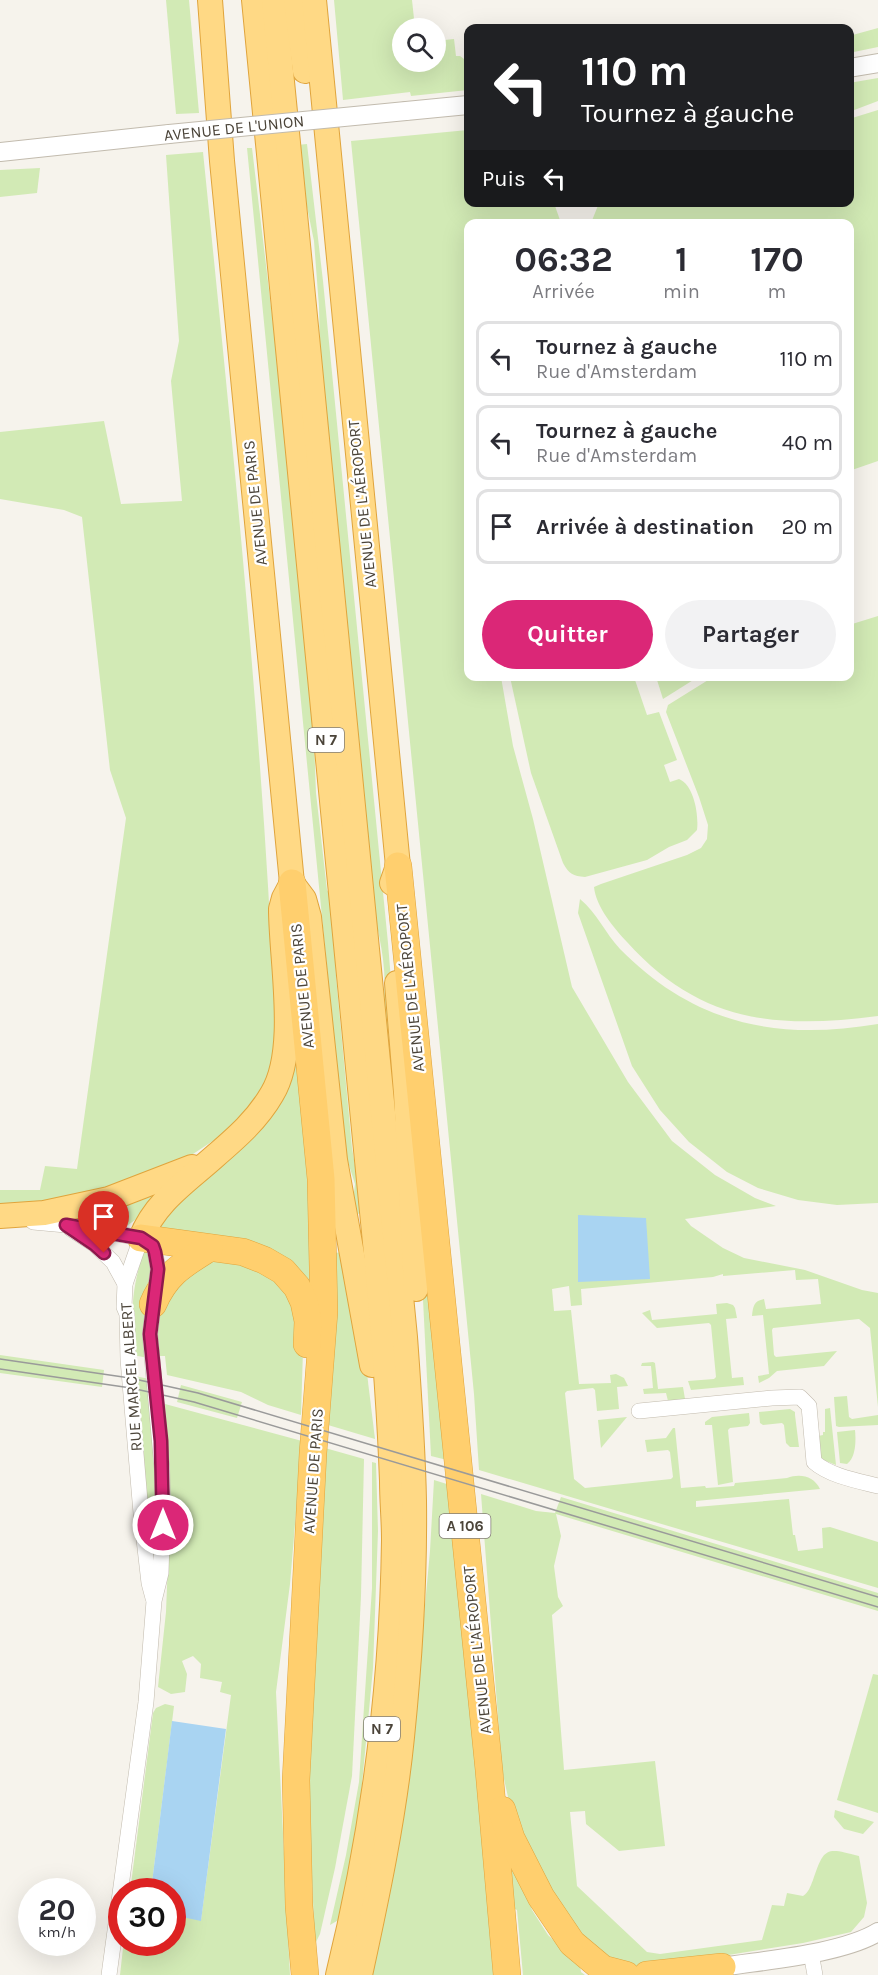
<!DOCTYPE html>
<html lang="fr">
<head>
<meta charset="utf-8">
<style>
	:root { --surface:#fff; --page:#f2f2f3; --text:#2b2b33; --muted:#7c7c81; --line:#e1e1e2; --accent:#db2777 }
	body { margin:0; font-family:Karla,sans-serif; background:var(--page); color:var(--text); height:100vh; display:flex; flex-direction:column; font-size:22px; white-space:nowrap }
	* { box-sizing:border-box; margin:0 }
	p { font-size:20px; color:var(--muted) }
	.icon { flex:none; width:33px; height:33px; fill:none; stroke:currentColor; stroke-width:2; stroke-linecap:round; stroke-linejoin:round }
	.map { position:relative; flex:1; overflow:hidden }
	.details { position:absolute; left:464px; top:219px; width:390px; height:462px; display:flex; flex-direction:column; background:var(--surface); border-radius:12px; box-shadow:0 6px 24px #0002 }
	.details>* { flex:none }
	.guide { position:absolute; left:464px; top:24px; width:390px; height:183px; border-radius:12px; box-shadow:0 6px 24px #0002; background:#202124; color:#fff; overflow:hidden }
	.tools { position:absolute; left:392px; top:18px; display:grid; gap:12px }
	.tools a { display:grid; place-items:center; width:54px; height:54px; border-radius:50%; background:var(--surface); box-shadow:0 6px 24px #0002; font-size:30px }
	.speed { position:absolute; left:18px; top:1878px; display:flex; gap:12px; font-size:30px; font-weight:700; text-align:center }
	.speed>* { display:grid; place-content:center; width:78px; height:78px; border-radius:50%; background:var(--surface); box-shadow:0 6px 24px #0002; line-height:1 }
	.speed small { font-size:15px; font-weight:400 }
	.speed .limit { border:9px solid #d22; background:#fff; color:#111 }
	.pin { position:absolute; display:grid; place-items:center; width:51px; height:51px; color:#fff; margin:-62px -26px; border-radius:50% 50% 50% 0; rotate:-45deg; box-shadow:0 0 6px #0007 }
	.pin .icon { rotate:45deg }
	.me { position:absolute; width:66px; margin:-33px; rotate:0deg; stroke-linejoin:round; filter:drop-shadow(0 0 4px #0008) }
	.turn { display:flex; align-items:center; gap:21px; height:126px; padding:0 18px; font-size:27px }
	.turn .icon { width:78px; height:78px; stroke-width:2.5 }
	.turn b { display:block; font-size:42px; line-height:51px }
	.then { display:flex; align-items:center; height:57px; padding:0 18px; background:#0003; gap:12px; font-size:22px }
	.eta { display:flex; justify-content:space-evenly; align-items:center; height:102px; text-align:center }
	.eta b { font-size:36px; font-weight:700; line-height:42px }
	.button { display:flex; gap:12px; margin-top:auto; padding:12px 18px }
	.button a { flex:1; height:69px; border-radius:36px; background:var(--accent); color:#fff; font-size:24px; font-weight:700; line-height:69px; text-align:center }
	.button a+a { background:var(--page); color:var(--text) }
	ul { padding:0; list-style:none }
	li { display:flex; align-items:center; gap:18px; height:75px; margin:0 12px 9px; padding:0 6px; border:3px solid var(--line); border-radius:12px }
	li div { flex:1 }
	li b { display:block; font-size:22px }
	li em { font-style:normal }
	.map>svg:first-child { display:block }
	.green { fill:#d2eab5 }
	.water { fill:#a9d4f2 }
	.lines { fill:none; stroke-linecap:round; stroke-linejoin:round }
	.minor-casing { stroke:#c2bbae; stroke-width:16 }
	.tertiary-casing { stroke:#c2bbae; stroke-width:20 }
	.trunk-casing { stroke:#e0a43c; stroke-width:26 }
	.motorway-casing { stroke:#e0a43c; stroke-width:28 }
	.minor { stroke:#fff; stroke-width:15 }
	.tertiary { stroke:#fff; stroke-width:18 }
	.trunk { stroke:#ffd985; stroke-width:24 }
	.motorway { stroke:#ffcf6e; stroke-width:27 }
	.tram { stroke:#9a9a9a; stroke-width:1.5 }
	.tertiary-bridge-casing { stroke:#c2bbae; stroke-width:20; stroke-linecap:butt }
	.tertiary-bridge { stroke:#fff; stroke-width:18 }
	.route-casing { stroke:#8e194d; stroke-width:15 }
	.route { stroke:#db2777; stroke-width:10 }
	.labels { text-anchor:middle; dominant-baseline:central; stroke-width:4.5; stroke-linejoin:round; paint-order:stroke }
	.shield { fill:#fff; stroke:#817c74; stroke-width:1.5 }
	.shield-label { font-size:15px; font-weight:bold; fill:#4b4439 }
	.street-label { font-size:16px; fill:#4b4439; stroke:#fff }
</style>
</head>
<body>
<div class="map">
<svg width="878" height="1975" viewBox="0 0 878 1975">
	<rect width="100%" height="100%" fill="#f6f3ec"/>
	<g class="green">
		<polygon points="166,0 189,0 199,113 176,114"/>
		<polygon points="334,0 412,0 415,28 402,28 402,62 435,62 435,41 454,39 456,56 460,56 468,62 468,90 411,96 410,92 343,100"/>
		<polygon points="878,28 878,47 849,53 849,36"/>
		<polygon points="878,78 878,101 849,112 849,83"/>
		<polygon points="878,110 878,461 849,471 849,224 591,223 599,203 849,202 849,119"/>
		<path d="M468 130V202L554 203 561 223 468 224V676L501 677 513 746 533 819 572 987 628 1082 672 1141 715 1175 755 1198 776 1206 685 1219 691 1226 723 1248 744 1258 805 1270 862 1290 878 1293V1407L870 1328 859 1319 773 1328 772 1330 774 1355 776 1357 837 1351 824 1366 777 1371 769 1378 759 1383 758 1376 769 1374 763 1315 752 1316C753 1306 754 1301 764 1299L766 1309 821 1304 818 1279 796 1280 795 1270 723 1276V1274L713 1277 581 1289 582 1305 571 1306 569 1286 552 1289 554 1311 571 1310 579 1384 611 1383 610 1375 616 1374 624 1378 628 1386 617 1387 619 1409 597 1411 595 1390 593 1388 567 1391 565 1393 574 1479 585 1488 671 1479 673 1477 670 1452 668 1450 647 1452 645 1440 666 1438 673 1428H675L681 1488 705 1486 706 1488 734 1486 735 1483 787 1478C800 1473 814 1476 820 1489L696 1501V1507L789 1499 793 1535H795L798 1551 823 1548 822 1528 830 1527 878 1542V1588L479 1470 474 1394 351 141Z"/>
		<path d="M307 144 323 281 388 943 404 1144 398 1180 383 1003C389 967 377 929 370 893L321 403 319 307 314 241 300 173 297 145Z"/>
		<polygon points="247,148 252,148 292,482 314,739 316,793 327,890 333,898 336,976 352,1148 363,1213 351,1215 355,1184 345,1153"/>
		<path d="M203 152C233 448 264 745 276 1043L266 1080 255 1102 228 1131 164 1173 82 1200 0 1206V1190H40L45 1166 77 1169 126 818 110 770 82 517 64 510 0 499V432L104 421 121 504 182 501 171 381 179 341 166 155Z"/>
		<polygon points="40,168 37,193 0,197 0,170"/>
		<path d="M878 616V1016C776 1029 700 1023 627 942 614 928 596 907 594 887L601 884 687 855 701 848 707 839 708 825 699 797 666 712 668 705 713 677 849 676V625Z"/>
		<path d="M510 677H634L647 715 659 712 677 760 664 765 670 782 679 779C694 785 699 815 697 830L687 840 669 847 647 860 585 877C573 876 569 874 563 863L531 773Z"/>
		<polygon points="667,677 667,676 698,677 663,699 657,680"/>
		<path d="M580 899C597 913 605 933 620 949 694 1024 776 1041 878 1024V1203L837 1205 798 1200 758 1188 727 1172 689 1142 660 1110 632 1066 578 913Z"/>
		<polygon points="292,1053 300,1054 306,1111 315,1312 304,1287 157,1231 161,1218"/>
		<polygon points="162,1187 138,1218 128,1225 71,1216"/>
		<polygon points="424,1222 447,1460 431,1456 421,1261"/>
		<path d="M146 1250 151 1257 148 1358 133 1355C131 1315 131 1289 144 1251Z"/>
		<polygon points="345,1252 364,1349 375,1439 328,1425 334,1253"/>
		<polygon points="207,1257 264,1264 295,1299 303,1350 301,1415 268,1405 241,1392 167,1375 165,1356 157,1356 158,1308"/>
		<polygon points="727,1303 733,1305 735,1308 737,1318 726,1319 732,1378 743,1377 744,1385 691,1390 688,1381 714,1379 716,1377 711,1325 709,1323 657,1328 642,1313 650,1310 652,1320 717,1314 716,1304"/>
		<polygon points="0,1355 104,1370 102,1387 0,1373"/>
		<polygon points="653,1362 655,1363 658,1389 683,1387 685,1399 668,1401 666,1393 644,1394 643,1389 653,1388 651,1366 641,1366 642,1363"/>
		<polygon points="134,1376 150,1379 156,1448 155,1559 153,1558"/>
		<polygon points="181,1385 242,1402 237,1418 177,1402"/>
		<polygon points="847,1396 849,1417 852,1419 878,1415 878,1425 839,1427 836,1426 834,1397"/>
		<polygon points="165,1404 302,1441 290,1584 276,1692 290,1975 120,1975 123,1948 126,1943 172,1942 173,1915 201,1920 231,1695 220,1692 222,1682 200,1678 201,1664 193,1656 182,1661 187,1674 185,1692 171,1694 158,1687 166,1612 170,1512"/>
		<polygon points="830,1408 836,1465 821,1459 818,1436 823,1435 823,1432 825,1432 825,1409"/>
		<polygon points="790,1409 795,1412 795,1415 799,1447 790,1447 786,1443 784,1425 782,1423 763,1425 760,1423 759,1412"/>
		<polygon points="749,1413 750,1423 748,1426 730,1428 728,1430 733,1482 718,1485 712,1425 705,1425 705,1422 712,1417"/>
		<polygon points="627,1417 601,1448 598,1420"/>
		<path d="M855 1430C856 1441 856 1457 847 1464L840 1463 837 1432Z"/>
		<polygon points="325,1448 364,1459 361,1596 352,1776 335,1868 320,1934 315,1944 307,1776"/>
		<polygon points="372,1462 376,1463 378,1531 373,1668 355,1858 342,1918 330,1925 346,1855 359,1782 372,1588"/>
		<polygon points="434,1480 450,1485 494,1975 368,1975 419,1670 430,1551"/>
		<path d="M481 1494 536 1511 555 1513 561 1497 878 1593V1611L556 1514 561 1536 554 1566 558 1597 563 1606 552 1615 564 1770 655 1761 665 1846 619 1851 586 1824 585 1811 570 1812 577 1886 647 1952 660 1954 762 1940 772 1905 784 1906 787 1893 803 1896C809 1892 810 1887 813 1880 824 1847 826 1847 859 1856L867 1903 864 1917 851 1932 803 1943 629 1971 563 1924 510 1806 502 1770Z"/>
		<polygon points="873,1674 878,1675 878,1813 837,1800"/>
		<polygon points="165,1704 174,1706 151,1891 130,1892 153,1713 156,1708"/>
		<polygon points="835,1810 874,1822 863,1834 844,1829 834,1817"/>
		<polygon points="502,1835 528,1897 532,1910 548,1935 580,1965 581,1972 585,1975 523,1975 517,1910 511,1907"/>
	</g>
	<g class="water">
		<polygon points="578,1215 646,1218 650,1279 578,1282"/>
		<polygon points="172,1721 226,1729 201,1921 173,1915 172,1892 151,1891"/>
	</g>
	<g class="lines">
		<g class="minor-casing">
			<g id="minor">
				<polyline points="33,1222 66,1225 141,1238 153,1247 155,1252 158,1269 150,1334 162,1469 163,1507 161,1573 154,1601 146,1702 109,1975"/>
				<polyline points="71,1229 94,1244 113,1262 125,1284"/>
				<polyline points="141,1238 125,1284 124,1307 127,1314 128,1359 141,1513 149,1583 153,1598"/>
				<path d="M639 1411 772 1398 800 1397 809 1406 814 1462C830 1476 858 1481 878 1486"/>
				<polyline points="811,1953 815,1975"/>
			</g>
		</g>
		<g class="tertiary-casing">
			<g id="tertiary">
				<polyline points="849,68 878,63"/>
				<polyline points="406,111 468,105"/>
				<polyline points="0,152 169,134"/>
				<path d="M722 1967C765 1960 842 1954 878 1932"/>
			</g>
		</g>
		<g class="trunk-casing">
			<g id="trunk">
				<polyline points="210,0 222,161 292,883 304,899 309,917 335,1160 372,1365"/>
				<path d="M254 0 374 1232C382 1315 389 1398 392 1481 392 1501 394 1520 394 1540 392 1686 373 1833 338 1975"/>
				<path d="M274 0 405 1337C409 1392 413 1446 414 1501 415 1580 410 1659 402 1737 394 1817 377 1897 360 1975"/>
				<polyline points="296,0 305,71"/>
				<polyline points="314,0 398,866 392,883"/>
				<polyline points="397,983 406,1093 416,1289"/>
				<polyline points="0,1216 44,1213 109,1199 192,1167"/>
				<path d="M141 1238C155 1202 186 1182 214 1157 236 1138 257 1120 272 1094 299 1050 281 961 281 909L284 898 292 883"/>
			</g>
		</g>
		<g class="motorway-casing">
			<g id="motorway">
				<polyline points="398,866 489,1770 507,1975"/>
				<polyline points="292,883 321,1179 324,1312 313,1453 296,1780 299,1906 305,1975"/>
				<polyline points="141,1238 243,1252 264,1260 283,1271 297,1287 304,1302 308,1321 307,1344"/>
				<path d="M153 1304C166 1274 182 1265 209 1248"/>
				<polyline points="502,1810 511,1838 541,1897 572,1943 603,1969 626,1975"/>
				<polyline points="647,1975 722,1967"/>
			</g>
		</g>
		<use href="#minor" class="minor"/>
		<use href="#tertiary" class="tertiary"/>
		<use href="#trunk" class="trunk"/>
		<use href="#motorway" class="motorway"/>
		<g class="tram">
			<polyline points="0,1359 130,1378 198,1393 878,1597"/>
			<polyline points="0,1369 131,1388 194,1402 878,1607"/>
		</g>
		<g class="tertiary-bridge-casing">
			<polyline id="tertiary-bridge" points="169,134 406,111"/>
		</g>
		<use href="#tertiary-bridge" class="tertiary-bridge"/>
	</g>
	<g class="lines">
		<g class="route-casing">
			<polyline id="route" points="104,1253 94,1244 66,1225 141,1238 153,1246 155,1252 158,1269 150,1334 161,1441 163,1525"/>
		</g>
		<use href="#route" class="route"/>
	</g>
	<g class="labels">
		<g class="shield">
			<rect x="308" y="728" width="36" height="24" rx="4.5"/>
			<rect x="439.5" y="1514" width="51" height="24" rx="4.5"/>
			<rect x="364" y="1717" width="36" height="24" rx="4.5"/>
		</g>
		<g class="shield-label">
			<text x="326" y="740">N 7</text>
			<text x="465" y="1526">A 106</text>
			<text x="382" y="1729">N 7</text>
		</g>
		<g class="street-label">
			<text transform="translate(234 128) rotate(-6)">AVENUE DE L'UNION</text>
			<text transform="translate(255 503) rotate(-96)">AVENUE DE PARIS</text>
			<text transform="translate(362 504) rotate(-96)">AVENUE DE L'AÉROPORT</text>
			<text transform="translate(302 986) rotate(-96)">AVENUE DE PARIS</text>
			<text transform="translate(410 988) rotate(-96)">AVENUE DE L'AÉROPORT</text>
			<text transform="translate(131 1377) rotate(-94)">RUE MARCEL ALBERT</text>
			<text transform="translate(313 1471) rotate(-86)">AVENUE DE PARIS</text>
			<text transform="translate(477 1650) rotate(-96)">AVENUE DE L'AÉROPORT</text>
		</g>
	</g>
</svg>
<div class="tools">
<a><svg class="icon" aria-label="search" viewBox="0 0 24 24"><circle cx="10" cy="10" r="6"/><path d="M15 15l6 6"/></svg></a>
</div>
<div class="speed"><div>20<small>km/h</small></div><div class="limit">30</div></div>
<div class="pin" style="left:104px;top:1253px;background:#d93025"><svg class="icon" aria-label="arrive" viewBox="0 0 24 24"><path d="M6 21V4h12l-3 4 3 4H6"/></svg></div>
<svg class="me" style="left:163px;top:1525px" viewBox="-20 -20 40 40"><circle r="17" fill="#db2777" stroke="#fff" stroke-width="3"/><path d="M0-11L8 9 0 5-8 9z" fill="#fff"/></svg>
<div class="guide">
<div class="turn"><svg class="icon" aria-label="left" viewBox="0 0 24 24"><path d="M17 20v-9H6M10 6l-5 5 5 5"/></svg><div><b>110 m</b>Tournez à gauche</div></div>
<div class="then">Puis<svg class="icon" aria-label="left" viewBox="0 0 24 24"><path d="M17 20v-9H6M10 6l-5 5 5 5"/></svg></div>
</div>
<section class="details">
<div class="eta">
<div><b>06:32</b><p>Arrivée</p></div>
<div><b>1</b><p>min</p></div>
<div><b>170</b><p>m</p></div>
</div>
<ul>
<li><svg class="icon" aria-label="left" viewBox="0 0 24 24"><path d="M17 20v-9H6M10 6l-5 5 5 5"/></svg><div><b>Tournez à gauche</b><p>Rue d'Amsterdam</p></div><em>110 m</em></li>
<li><svg class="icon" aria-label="left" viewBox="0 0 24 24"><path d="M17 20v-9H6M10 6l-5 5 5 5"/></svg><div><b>Tournez à gauche</b><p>Rue d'Amsterdam</p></div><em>40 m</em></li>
<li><svg class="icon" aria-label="arrive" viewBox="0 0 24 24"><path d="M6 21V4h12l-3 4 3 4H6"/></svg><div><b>Arrivée à destination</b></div><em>20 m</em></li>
</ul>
<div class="button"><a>Quitter</a><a>Partager</a></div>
</section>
</div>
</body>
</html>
